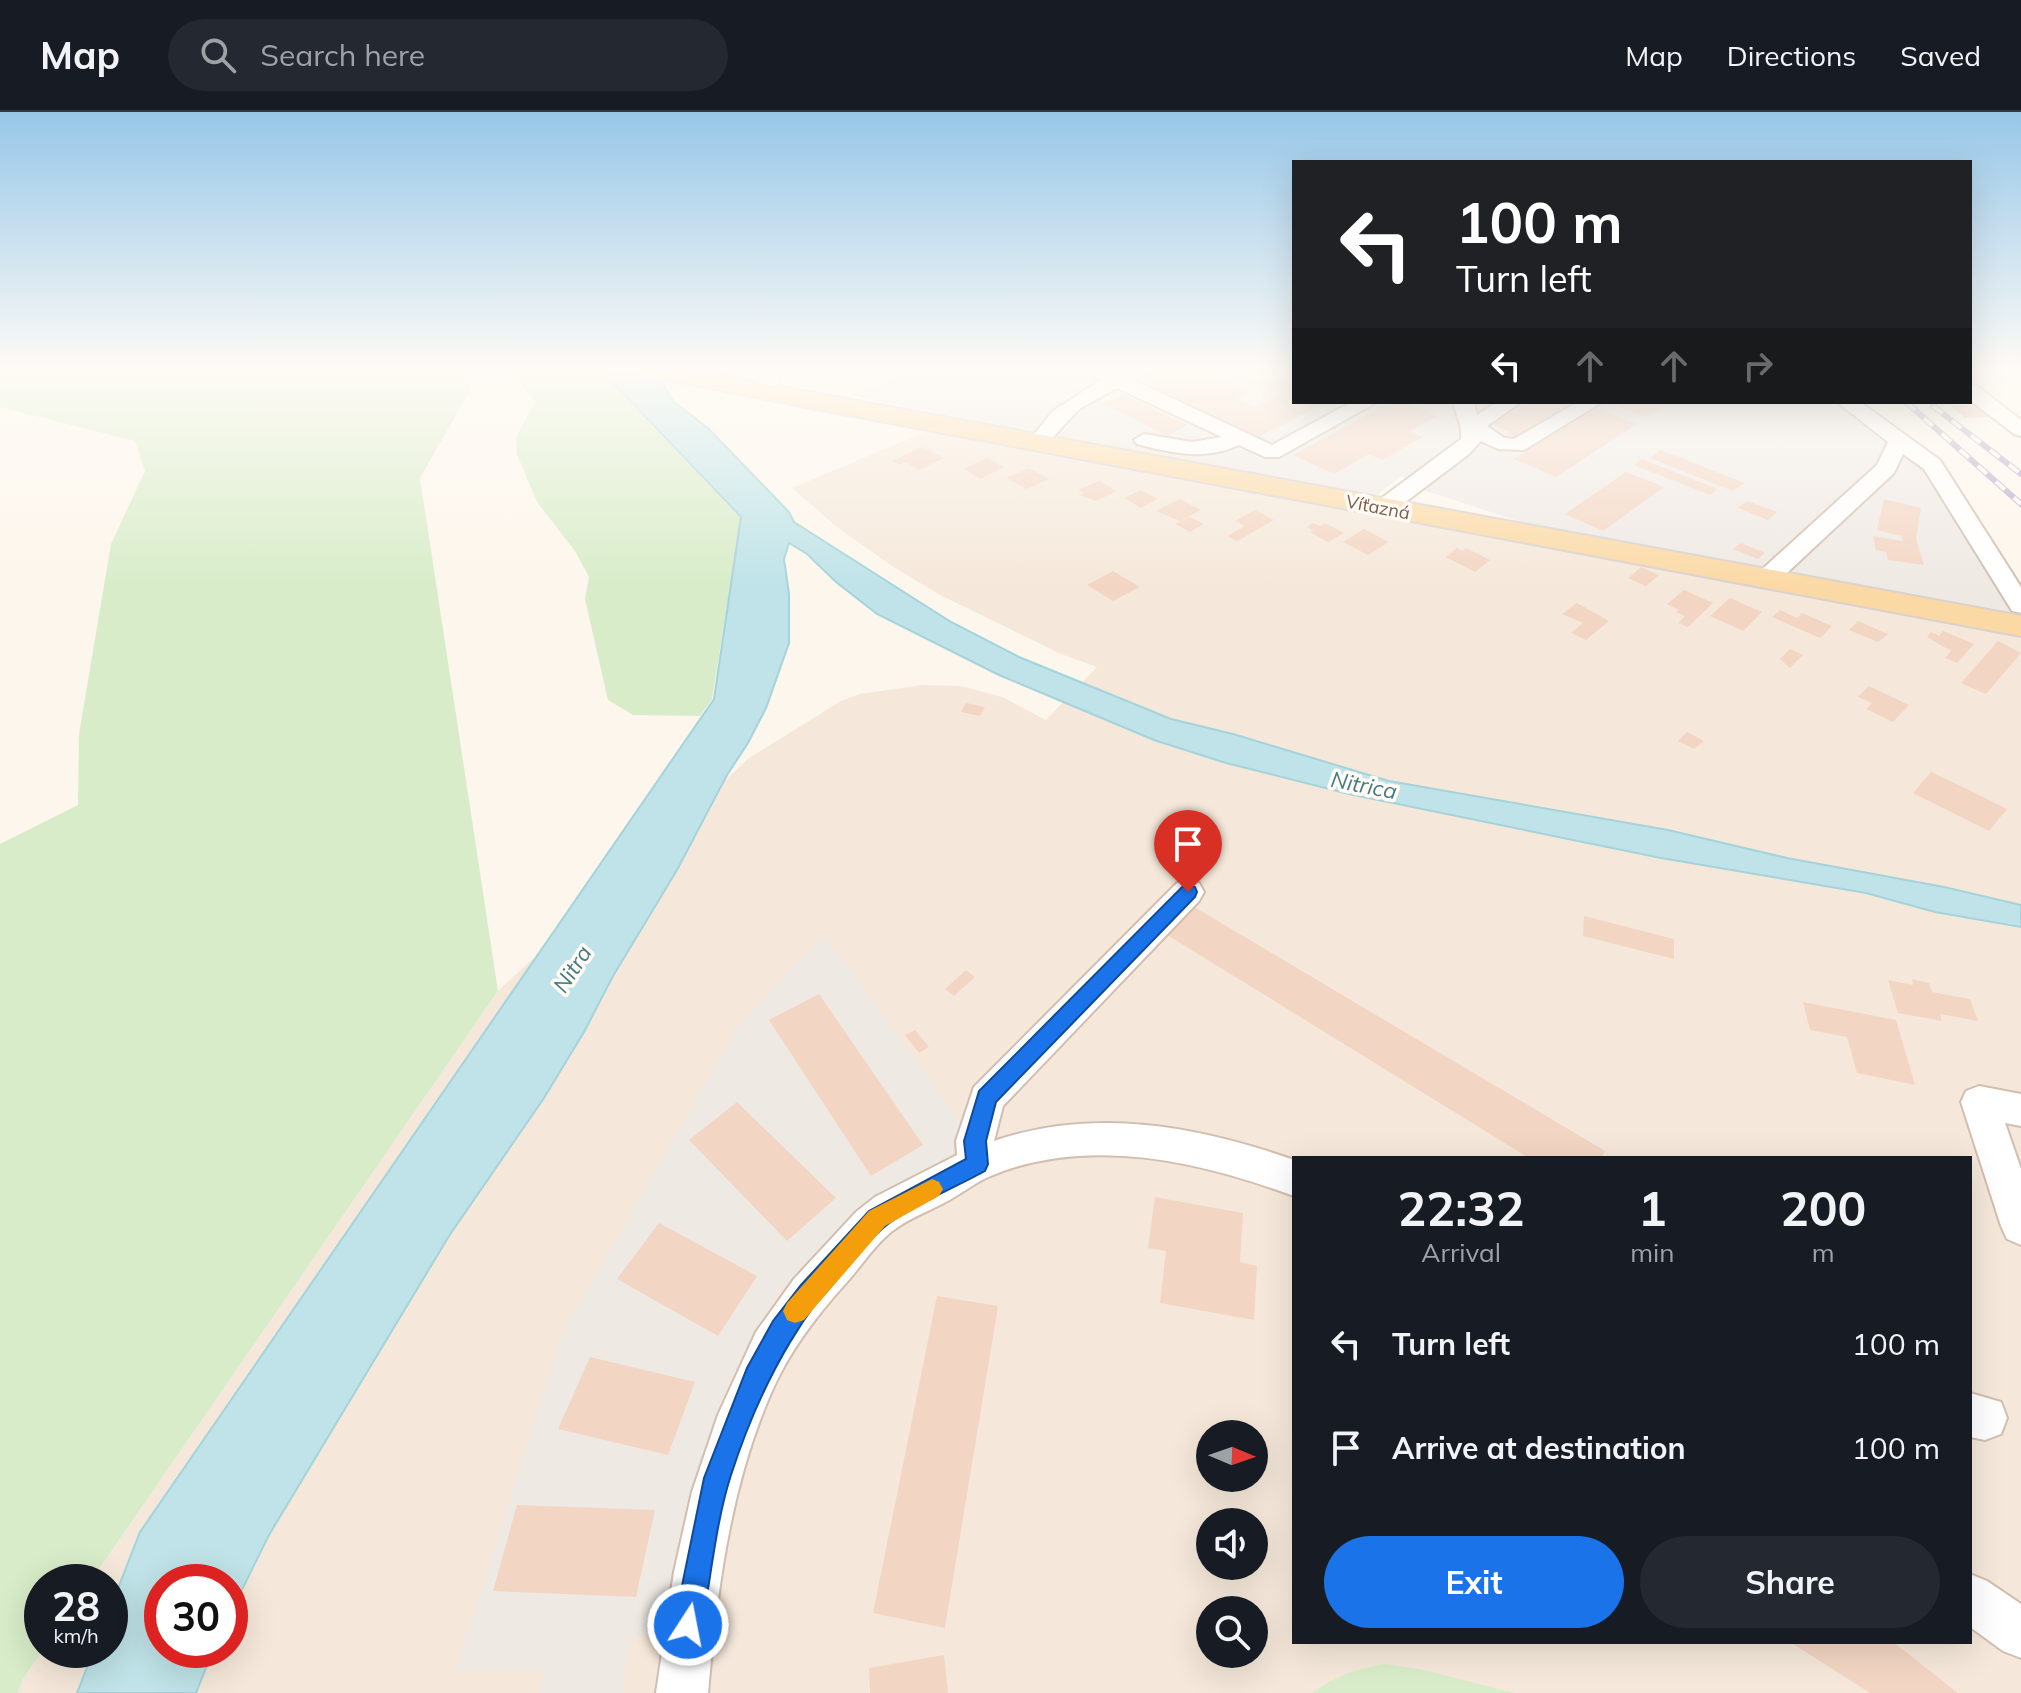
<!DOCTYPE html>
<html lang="en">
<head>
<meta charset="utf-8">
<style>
	:root { --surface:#171b24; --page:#242831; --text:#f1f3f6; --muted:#9ea1a6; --line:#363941; --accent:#1a73e8 }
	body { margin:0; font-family:Mulish,sans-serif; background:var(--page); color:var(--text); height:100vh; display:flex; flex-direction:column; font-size:30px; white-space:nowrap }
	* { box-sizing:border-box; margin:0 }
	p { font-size:26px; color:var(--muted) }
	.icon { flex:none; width:44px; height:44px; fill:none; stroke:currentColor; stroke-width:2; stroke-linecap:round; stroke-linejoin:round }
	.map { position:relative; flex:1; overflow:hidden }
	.panel { position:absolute; left:1292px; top:1044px; width:680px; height:488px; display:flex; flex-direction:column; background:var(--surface); border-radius:0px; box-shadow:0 8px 32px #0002 }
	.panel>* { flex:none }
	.banner { position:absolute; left:1292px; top:48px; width:680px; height:244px; border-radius:0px; box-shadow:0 8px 32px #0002; background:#202124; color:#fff; overflow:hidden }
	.needle { width:52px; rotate:92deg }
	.tools { position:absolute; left:1196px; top:1308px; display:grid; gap:16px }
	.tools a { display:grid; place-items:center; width:72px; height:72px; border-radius:50%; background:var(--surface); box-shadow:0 8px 32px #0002; font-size:40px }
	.speed { position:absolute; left:24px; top:1452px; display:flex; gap:16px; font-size:40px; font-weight:700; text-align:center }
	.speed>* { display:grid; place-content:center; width:104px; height:104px; border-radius:50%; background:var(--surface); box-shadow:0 8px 32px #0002; line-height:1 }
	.speed small { font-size:20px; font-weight:400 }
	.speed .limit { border:12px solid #d22; background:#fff; color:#111 }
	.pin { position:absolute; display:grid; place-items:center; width:68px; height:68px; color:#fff; margin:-82px -34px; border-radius:50% 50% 50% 0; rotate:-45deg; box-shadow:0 0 8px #0007 }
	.pin .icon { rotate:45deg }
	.me { position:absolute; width:88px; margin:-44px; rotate:11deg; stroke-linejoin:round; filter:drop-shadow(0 0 6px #0008) }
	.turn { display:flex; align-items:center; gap:28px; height:168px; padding:0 32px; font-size:36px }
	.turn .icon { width:104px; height:104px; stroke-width:2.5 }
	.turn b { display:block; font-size:56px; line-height:68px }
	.lanes { display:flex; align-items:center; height:76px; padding:0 32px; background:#0003; justify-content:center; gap:40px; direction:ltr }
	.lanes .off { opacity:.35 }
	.eta { display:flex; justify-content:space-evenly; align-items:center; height:136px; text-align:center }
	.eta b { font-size:48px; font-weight:700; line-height:56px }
	.cta { display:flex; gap:16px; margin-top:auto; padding:16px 32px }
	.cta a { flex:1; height:92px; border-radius:48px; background:var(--accent); color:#fff; font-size:32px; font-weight:700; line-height:92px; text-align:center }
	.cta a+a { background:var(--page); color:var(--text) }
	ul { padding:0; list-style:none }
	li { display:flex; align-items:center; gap:24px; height:104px; padding:0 32px }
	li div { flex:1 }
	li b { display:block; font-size:30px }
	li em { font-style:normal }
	header { display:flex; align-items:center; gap:48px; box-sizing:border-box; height:112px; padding:0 40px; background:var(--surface); border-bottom:2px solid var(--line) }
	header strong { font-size:38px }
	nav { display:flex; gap:44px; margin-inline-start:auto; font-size:28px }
	.search { width:560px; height:72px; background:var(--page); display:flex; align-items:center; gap:20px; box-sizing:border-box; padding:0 28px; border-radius:44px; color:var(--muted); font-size:30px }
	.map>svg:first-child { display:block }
	.residential { fill:#f5e8da; fill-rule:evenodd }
	.industrial { fill:#efe9e4 }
	.green { fill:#d8ecc9 }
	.water { fill:#bfe3e8; stroke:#a5d3da; stroke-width:2 }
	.building { fill:#f3d5c3 }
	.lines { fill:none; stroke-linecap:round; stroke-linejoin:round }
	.minor-casing { stroke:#d1beb0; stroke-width:4 }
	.major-casing { stroke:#dad1cd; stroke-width:4 }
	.minor { fill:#fff; fill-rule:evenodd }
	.major { fill:#fbd9a5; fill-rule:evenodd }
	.rail-casing { stroke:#b9a8c9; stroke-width:6 }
	.rail { stroke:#fffaf3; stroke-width:4; stroke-dasharray:12; stroke-linecap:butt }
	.route { fill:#1a73e8; stroke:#114b97; stroke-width:2 }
	.slow { fill:#f59e0b }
	.labels { text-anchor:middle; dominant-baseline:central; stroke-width:7; stroke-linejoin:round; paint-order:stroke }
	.far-street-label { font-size:18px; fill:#7a5c4d; stroke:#fffaf3 }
	.water-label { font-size:22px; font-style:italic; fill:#437c86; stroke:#fffaf3 }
</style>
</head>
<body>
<header>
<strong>Map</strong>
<div class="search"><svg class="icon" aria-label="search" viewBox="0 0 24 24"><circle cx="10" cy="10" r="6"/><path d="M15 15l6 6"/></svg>Search here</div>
<nav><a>Map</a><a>Directions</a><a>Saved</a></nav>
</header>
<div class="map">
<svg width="2021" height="1581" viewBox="0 0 2021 1581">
	<rect width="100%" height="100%" fill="#fdf6ec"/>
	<path class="residential" d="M936 307 1012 321 1037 317 1213 349 1258 364 2021 503V1581H18L23 1567 43 1538H110V1470H90L498 879 749 646 841 589 860 582 922 573 961 574 1002 585 1046 608 1097 555 1061 542 940 483 889 452 837 415 792 376 927 319ZM1294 1046H1970V1530H1294ZM1210 1322H1254V1366H1210ZM1210 1410H1254V1454H1210ZM162 1470H230V1538H162ZM1210 1498H1254V1542H1210Z"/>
	<g class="industrial">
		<polygon points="926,255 1294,255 1294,290 1856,290 1934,348 2021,479 2021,503 1540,416 1423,378 1426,375 1402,364 1372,386 1258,364 1213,349 1037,317 1017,317 849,283"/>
		<polygon points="824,822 964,1014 950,1046 855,1103 779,1181 729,1270 690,1389 664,1522 630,1525 622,1581 540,1581 544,1558 456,1558 562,1222 740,912"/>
	</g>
	<g class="green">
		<polygon points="0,255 458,255 472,275 420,366 498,879 90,1470 42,1470 43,1538 23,1567 18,1581 0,1581 0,732 78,693 79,622 111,432 145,359 135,329 0,295"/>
		<polygon points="508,255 599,257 741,407 712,587 700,604 633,603 608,588 585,487 589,465 575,439 537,390 517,342 516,326 535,290"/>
		<path d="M1384 1552 1420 1557 1514 1581H1312C1334 1564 1357 1557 1384 1552Z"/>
	</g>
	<polygon class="water" points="598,255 652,255 674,290 708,316 789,400 794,410 951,510 1019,545 1171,607 1233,622 1389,669 1668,718 1787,746 1944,775 2021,793 2021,815 1935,800 1866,781 1661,746 1349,682 1226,651 1154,628 999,563 877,502 836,470 807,442 789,431 784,447 789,482 789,531 766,596 748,631 727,663 677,758 613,864 584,920 544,986 449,1124 269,1423 230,1502 230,1470 162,1470 162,1538 213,1538 196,1581 77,1581 94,1538 110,1538 110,1497 140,1420 714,587 741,405"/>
	<g class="building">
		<polygon points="1186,255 1195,255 1252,280 1237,287 1255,295 1283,282 1265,274 1259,277 1209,255 1294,255 1294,290 1327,290 1257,326 1145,273"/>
		<polygon points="1123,282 1188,313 1167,324 1103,292"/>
		<polygon points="1391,290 1405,290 1437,304 1410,319 1423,325 1382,348 1369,342 1334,362 1293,343"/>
		<polygon points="1530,290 1574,290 1511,328 1503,324 1510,320 1492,312"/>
		<polygon points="1607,290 1670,290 1646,305"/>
		<polygon points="1950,293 1977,293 1993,305 1965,306"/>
		<polygon points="1596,296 1637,312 1556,365 1514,347"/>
		<polygon points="922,335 944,346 919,358 905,350 899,353 892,349"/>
		<polygon points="1661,338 1744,371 1733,379 1650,346"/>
		<polygon points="987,346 1004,355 981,367 964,357"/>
		<polygon points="1642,347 1717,377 1710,383 1634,353"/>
		<polygon points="1029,356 1049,367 1026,377 1006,366"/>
		<polygon points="1626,360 1664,375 1603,419 1565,402"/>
		<polygon points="1099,369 1117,379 1096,389 1079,383 1084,381 1078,378"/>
		<polygon points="1141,378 1158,387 1141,396 1124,386"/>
		<polygon points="1180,387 1201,398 1180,409 1156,399"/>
		<polygon points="1884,387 1921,396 1916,427 1924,453 1888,448 1886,440 1876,438 1873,424 1903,429 1901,424 1877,418"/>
		<polygon points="1747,389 1777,400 1768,408 1738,396"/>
		<polygon points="1255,398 1274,408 1237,429 1227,424 1245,414 1235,409"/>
		<polygon points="1190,405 1204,412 1190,420 1175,412"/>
		<polygon points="1313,411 1320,414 1325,411 1344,421 1328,430 1310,420 1313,418 1307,415"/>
		<polygon points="1364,417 1389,430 1368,443 1343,430"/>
		<polygon points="1741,431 1765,441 1758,447 1733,437"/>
		<polygon points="1457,436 1462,439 1466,436 1490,448 1475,460 1446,445"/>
		<polygon points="1641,455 1659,463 1646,474 1628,466"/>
		<polygon points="1113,459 1140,475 1113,489 1087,473"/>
		<polygon points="1684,478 1713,491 1688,515 1678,511 1685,504 1676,500 1679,498 1667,492"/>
		<polygon points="1730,486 1762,500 1743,519 1710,504"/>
		<polygon points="1577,491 1609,509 1586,528 1571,521 1583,511 1562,502"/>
		<polygon points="1780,498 1797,506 1802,501 1832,514 1820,526 1772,505"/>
		<polygon points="1858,509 1888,522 1878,530 1849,518"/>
		<polygon points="1943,519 1974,532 1957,551 1945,546 1951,539 1927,525 1931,520 1939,524"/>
		<polygon points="1998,529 2021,541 1986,582 1961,571"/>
		<polygon points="1790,537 1803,543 1790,556 1780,547"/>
		<polygon points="1869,574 1909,593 1893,610 1866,597 1872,591 1858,585"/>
		<polygon points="966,591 985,595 980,604 961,600"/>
		<polygon points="1687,620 1704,629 1694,637 1678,629"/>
		<polygon points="1931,660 1969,678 2007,697 1989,719 1913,681"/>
		<polygon points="1191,793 1605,1039 1601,1046 1529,1046 1164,821"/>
		<polygon points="1584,804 1674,827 1674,847 1583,824"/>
		<polygon points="966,858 975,865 954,884 945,877"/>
		<polygon points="1912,867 1929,871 1932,880 1970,887 1978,909 1940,902 1942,909 1898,901 1888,868 1913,873"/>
		<polygon points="819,882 923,1033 871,1064 769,908"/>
		<polygon points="1803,890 1896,908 1915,973 1857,961 1847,925 1810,918"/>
		<polygon points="915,918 929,935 919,941 905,923"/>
		<polygon points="737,990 836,1086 787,1129 689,1028"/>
		<polygon points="1155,1085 1243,1101 1240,1150 1257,1154 1254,1208 1160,1191 1166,1139 1148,1136"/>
		<polygon points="659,1111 757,1164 718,1224 617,1167"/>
		<polygon points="937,1184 998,1194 945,1516 873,1501"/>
		<polygon points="590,1245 695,1270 668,1343 558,1317"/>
		<polygon points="517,1393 655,1398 636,1485 493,1479"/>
		<polygon points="1790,1530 1893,1530 1958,1581 1870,1581"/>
		<polygon points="944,1543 948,1581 870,1581 869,1556"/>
	</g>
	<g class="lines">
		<g class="minor-casing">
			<g id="minor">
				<polygon points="763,255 782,255 775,279 765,285 755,279"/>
				<path d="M1080 255H1103L1118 261 1134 255H1158L1156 259 1133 268 1272 333 1352 290H1377L1279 345H1265L1239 333C1205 349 1171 341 1137 332L1134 328 1144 322 1192 330 1222 325 1117 276 1079 297 1044 335H1030L1027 331 1053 299 1101 268 1082 259Z"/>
				<polygon points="1970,272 1977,274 2021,308 2021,324 2014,322 1970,288"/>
				<path d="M1454 290H1474L1477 303 1497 290H1521L1487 314 1504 326 1514 327 1578 290H1602L1524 338 1498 337 1481 329 1469 342 1391 401H1375L1372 396 1375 391 1461 327C1463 312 1455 304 1454 290Z"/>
				<polygon points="1837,290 1860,290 1940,348 2021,475 2021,501 2012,499 2009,494 1924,357 1903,342 1894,361 1775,472 1757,472 1754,467 1757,462 1877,353 1888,330"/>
				<path d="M1188 768 1199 771 1204 780 1199 789 1003 994 994 1029C1094 995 1197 1014 1294 1048V1084C1199 1049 1084 1022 986 1066 972 1073 959 1083 944 1091 927 1100 907 1107 891 1120 874 1134 862 1153 847 1170 817 1203 790 1238 772 1279 730 1374 717 1479 708 1581H656L674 1460 692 1380 718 1303 756 1220 794 1167 856 1100 875 1085 957 1043 956 1029 974 975 1177 771Z"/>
				<polygon points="1979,974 2021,982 2021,1014 2005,1011 2021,1057 2021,1133 2007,1127 2001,1114 1961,990 1966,979"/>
				<polygon points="1970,1281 2001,1290 2007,1306 2001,1322 1985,1328 1970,1325"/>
				<polygon points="1970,1462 1987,1469 2021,1492 2021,1546 2003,1539 1970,1515"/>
			</g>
		</g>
		<g class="major-casing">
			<polygon id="major" points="628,255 674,255 2021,504 2021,524 816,297 640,262 632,260"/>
		</g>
		<use href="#minor" class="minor"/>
		<use href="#major" class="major"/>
		<g class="rail-casing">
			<g id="rail">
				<polyline points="1906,290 2021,392"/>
				<polyline points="1933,294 2021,362"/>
			</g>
		</g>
		<use href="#rail" class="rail"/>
	</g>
	<linearGradient id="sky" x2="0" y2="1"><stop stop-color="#97c7e8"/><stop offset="0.54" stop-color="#fefbf6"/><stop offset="1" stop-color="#fefbf6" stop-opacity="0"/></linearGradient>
	<rect width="2021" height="476" fill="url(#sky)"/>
	<path class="route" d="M1188 773 1195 775 1197 780 1195 785 996 990 986 1029 988 1052 985 1059C958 1074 903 1098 883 1116 808 1185 762 1267 731 1363 716 1409 711 1465 702 1513L698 1523 688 1527 678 1523 674 1513 704 1366 747 1256 773 1209 801 1173 869 1099 966 1047 964 1029 979 979 1182 775Z"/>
	<polygon class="slow" points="932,1067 939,1070 943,1077 939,1084 885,1114 804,1208 795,1211 787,1208 783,1199 787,1191 869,1099"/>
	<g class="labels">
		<g class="far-street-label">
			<text transform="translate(1378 395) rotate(11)">Víťazná</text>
		</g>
		<g class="water-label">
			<text transform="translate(1364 673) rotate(11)">Nitrica</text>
			<text transform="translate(572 857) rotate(-57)">Nitra</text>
		</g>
	</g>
</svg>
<div class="tools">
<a><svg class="needle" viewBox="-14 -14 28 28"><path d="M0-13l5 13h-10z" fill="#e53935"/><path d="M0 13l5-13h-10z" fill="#9ea1a6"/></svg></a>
<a><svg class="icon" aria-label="sound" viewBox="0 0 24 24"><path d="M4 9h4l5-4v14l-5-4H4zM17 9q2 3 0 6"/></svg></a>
<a><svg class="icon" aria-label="search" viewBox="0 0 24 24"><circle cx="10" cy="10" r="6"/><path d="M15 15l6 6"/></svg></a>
</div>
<div class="speed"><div>28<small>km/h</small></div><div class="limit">30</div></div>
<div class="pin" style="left:1188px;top:780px;background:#d93025"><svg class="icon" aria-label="arrive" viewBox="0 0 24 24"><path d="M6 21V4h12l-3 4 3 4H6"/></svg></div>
<svg class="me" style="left:688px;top:1513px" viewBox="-20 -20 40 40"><circle r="17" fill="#1a73e8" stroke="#fff" stroke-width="3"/><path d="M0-11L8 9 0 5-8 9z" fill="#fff"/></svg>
<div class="banner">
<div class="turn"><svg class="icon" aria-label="left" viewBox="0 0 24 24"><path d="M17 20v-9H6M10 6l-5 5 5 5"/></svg><div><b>100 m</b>Turn left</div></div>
<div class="lanes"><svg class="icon" aria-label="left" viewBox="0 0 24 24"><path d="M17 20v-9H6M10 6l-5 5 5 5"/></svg><svg class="icon off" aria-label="ahead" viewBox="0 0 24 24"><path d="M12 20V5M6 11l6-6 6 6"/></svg><svg class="icon off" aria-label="ahead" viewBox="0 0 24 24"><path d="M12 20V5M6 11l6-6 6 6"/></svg><svg class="icon off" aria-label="right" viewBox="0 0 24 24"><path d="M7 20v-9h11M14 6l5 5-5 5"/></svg></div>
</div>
<section class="panel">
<div class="eta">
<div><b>22:32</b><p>Arrival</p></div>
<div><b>1</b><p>min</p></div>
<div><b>200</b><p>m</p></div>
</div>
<ul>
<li><svg class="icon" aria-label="left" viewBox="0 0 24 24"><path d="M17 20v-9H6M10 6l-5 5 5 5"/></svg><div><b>Turn left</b></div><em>100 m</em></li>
<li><svg class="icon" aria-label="arrive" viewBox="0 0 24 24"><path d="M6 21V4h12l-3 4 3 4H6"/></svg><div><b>Arrive at destination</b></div><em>100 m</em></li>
</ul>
<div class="cta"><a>Exit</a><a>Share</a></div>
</section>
</div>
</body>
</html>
